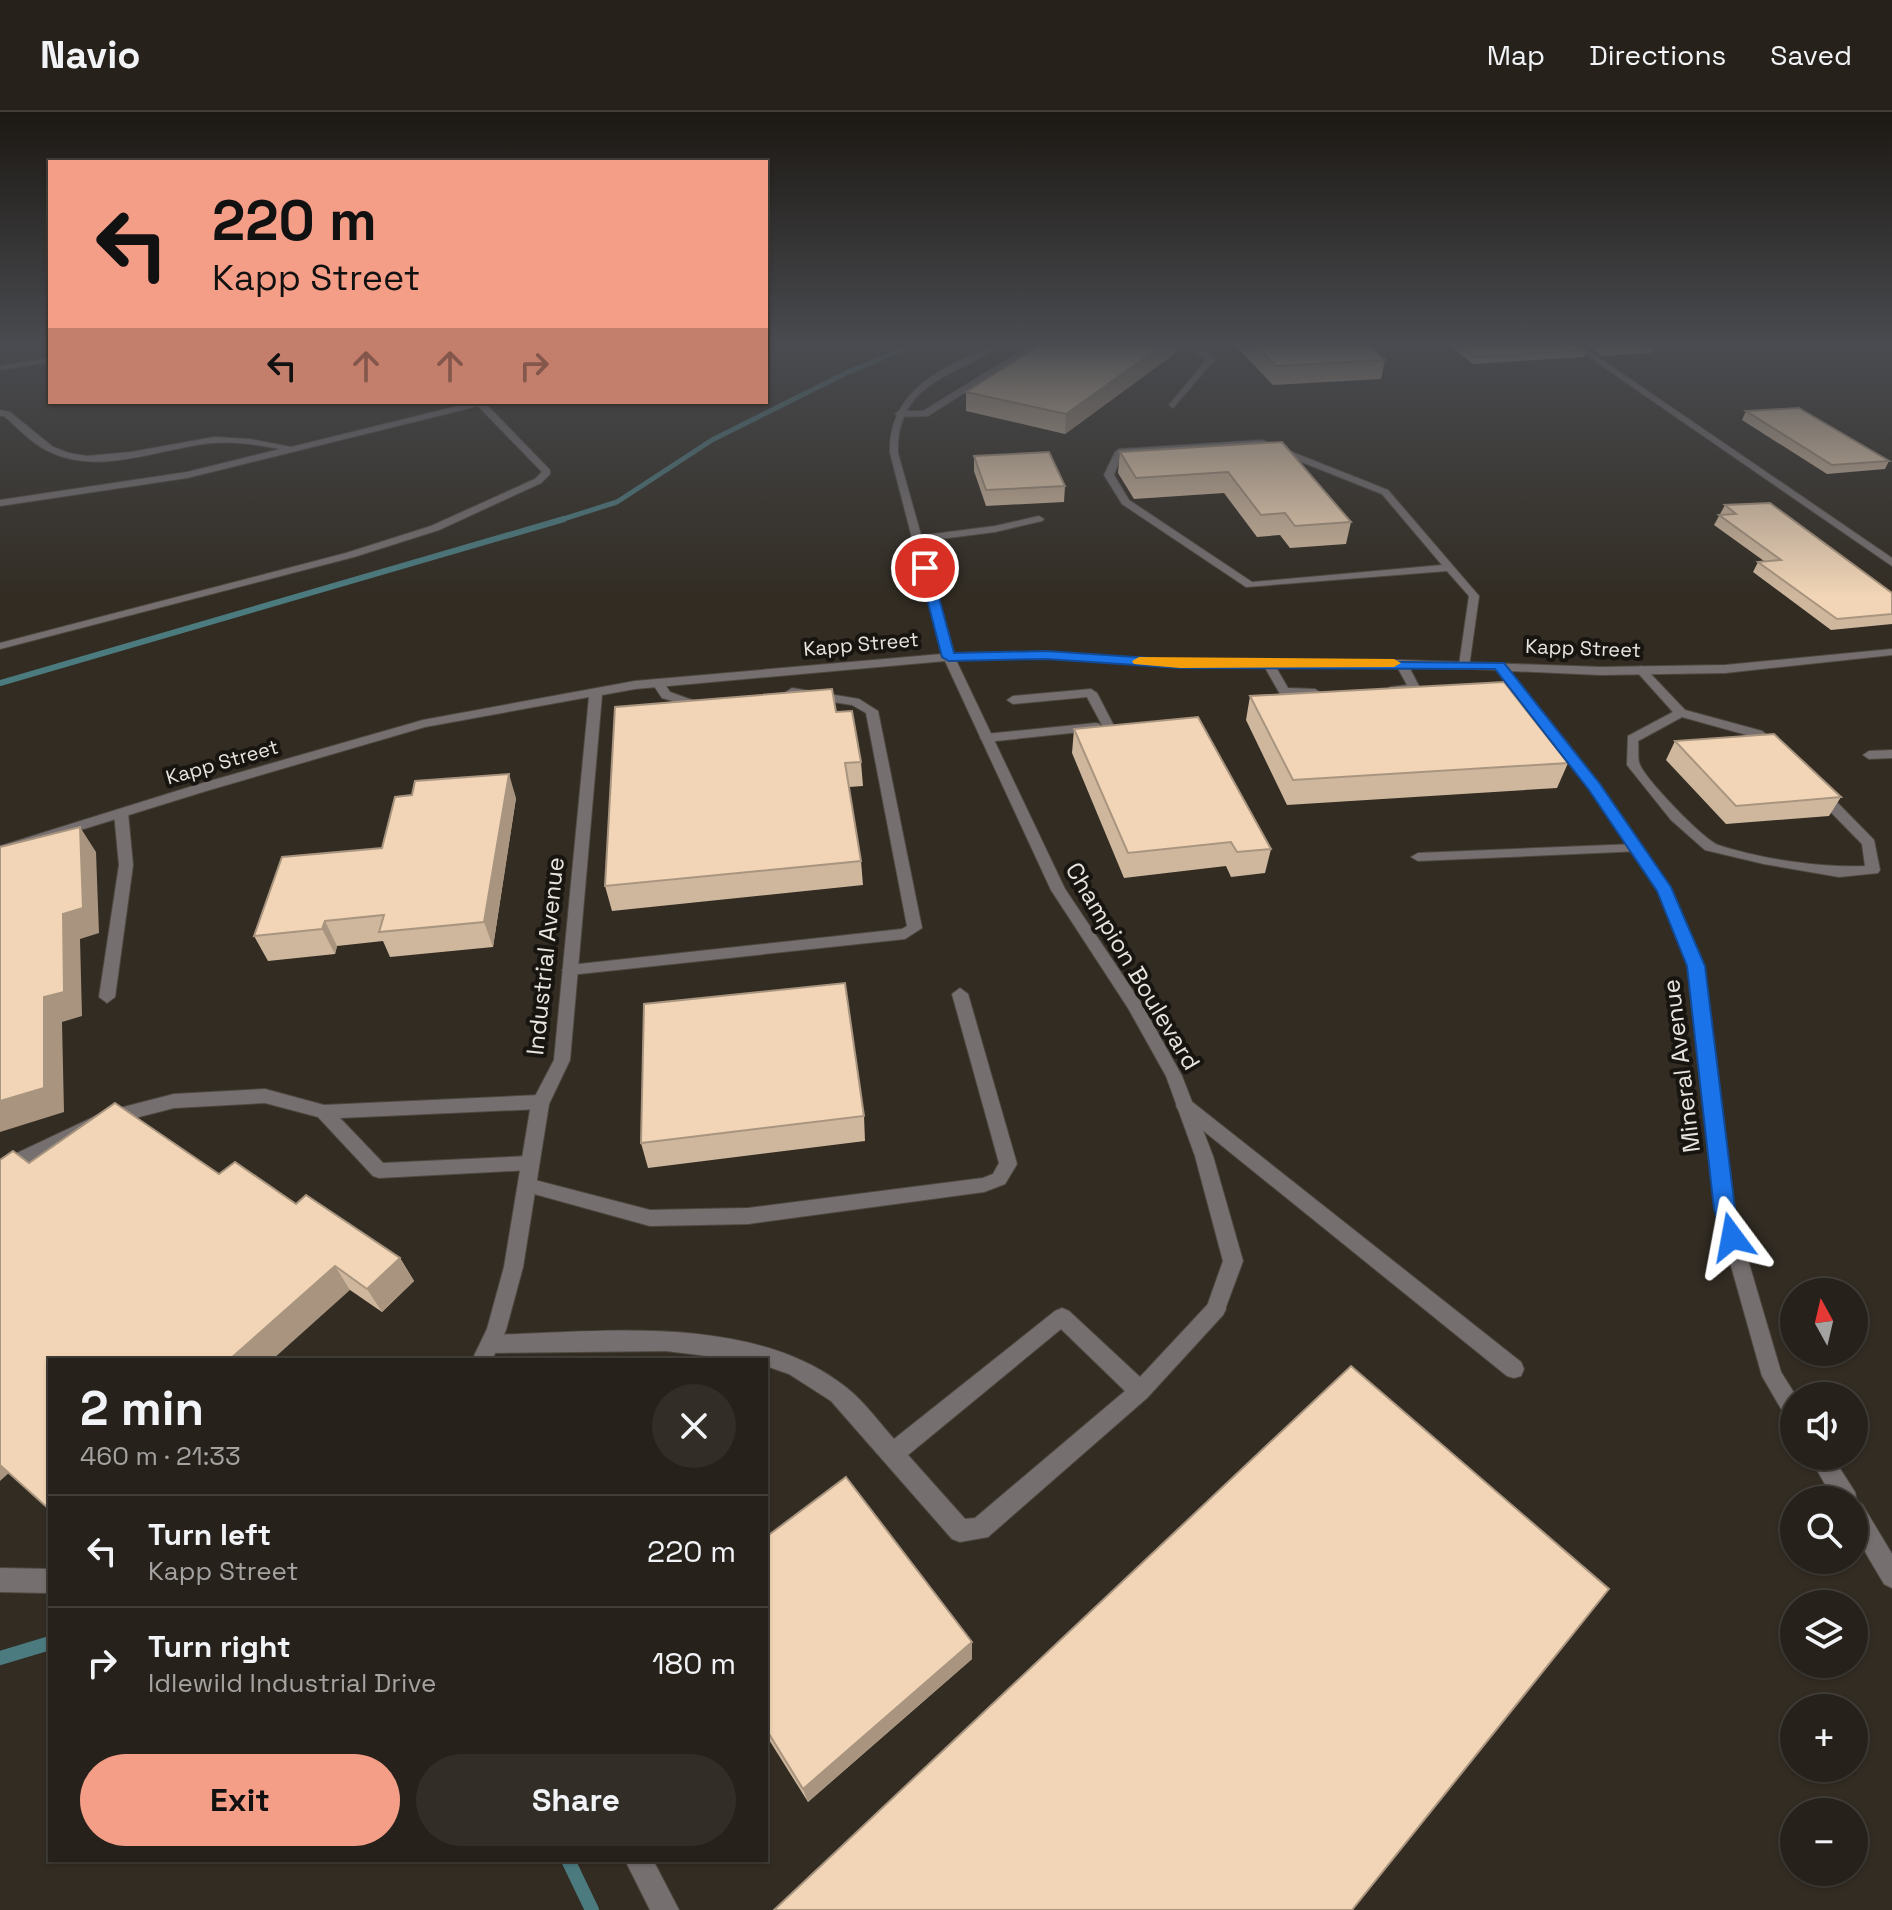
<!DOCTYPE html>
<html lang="en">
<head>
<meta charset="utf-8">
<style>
	:root { --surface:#26211a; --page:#322e27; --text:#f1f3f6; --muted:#a4a3a2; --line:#423e39; --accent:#f49e87 }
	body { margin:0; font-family:"Space Grotesk",sans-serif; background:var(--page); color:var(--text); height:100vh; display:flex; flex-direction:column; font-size:30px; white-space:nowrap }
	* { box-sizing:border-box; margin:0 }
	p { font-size:26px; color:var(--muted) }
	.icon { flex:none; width:44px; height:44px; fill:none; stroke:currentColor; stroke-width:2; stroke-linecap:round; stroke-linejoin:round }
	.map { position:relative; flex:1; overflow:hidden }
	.side { position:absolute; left:48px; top:1246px; width:720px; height:504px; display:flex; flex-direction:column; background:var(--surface); border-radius:0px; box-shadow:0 2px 6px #0004,0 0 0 2px var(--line) }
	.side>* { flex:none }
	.banner { position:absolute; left:48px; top:48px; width:720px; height:244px; border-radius:0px; box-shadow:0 2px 6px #0004,0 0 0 2px var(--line); background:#f49e87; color:#111; overflow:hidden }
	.needle { width:52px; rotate:352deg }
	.tools { position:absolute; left:1780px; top:1166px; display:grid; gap:16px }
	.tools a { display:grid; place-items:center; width:88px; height:88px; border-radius:50%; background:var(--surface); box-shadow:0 2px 6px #0004,0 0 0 2px var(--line); font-size:40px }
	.pin { position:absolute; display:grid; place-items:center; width:68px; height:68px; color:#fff; margin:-34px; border:4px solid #fff; border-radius:50%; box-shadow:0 2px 8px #0007 }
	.me { position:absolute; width:88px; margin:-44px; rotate:347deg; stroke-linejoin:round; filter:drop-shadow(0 0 6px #0008) }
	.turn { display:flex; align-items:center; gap:28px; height:168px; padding:0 32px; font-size:36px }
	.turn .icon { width:104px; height:104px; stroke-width:2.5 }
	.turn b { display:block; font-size:56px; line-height:68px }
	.lanes { display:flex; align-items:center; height:76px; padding:0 32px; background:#0003; justify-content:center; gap:40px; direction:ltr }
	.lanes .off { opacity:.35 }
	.round { display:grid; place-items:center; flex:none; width:84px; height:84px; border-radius:42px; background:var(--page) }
	.head { display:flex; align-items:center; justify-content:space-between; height:136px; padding:0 32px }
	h1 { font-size:48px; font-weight:700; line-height:60px }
	.primary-button { display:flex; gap:16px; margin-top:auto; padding:16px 32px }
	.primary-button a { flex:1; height:92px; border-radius:48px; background:var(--accent); color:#111; font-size:32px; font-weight:700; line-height:92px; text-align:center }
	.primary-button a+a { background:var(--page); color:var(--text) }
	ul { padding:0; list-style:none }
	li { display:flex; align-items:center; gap:24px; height:112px; padding:0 32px; border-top:2px solid var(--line) }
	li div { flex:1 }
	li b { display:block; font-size:30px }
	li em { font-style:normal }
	header { display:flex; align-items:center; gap:48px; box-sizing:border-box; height:112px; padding:0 40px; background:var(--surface); border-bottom:2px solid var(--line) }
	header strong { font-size:38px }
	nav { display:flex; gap:44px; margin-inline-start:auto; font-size:28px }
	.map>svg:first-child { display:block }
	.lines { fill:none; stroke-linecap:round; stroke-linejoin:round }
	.stream-far2 { stroke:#4c7b7f; stroke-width:5 }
	.stream-far1 { stroke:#4c7b7f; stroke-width:6 }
	.stream { stroke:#4c7b7f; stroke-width:14 }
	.service-casing { stroke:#4f4941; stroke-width:2 }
	.minor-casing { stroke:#4f4941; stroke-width:2 }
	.tertiary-casing { stroke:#4f4941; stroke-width:2 }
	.service { fill:#766f70; fill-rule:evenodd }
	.minor { fill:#766f70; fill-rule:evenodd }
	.tertiary { fill:#766f70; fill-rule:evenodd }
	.wall { fill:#cfb79d }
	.shaded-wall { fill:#a9957f }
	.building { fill:#f1d5b6; stroke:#a9957f; stroke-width:2 }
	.route { fill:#1a73e8; stroke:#114b97; stroke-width:2 }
	.slow { fill:#f59e0b }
	.labels { text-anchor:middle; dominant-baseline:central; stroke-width:8; stroke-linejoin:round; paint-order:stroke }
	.far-street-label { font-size:20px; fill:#e8e4de; stroke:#181511 }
	.street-label { font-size:24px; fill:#e8e4de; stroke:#181511 }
</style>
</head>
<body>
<header>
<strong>Navio</strong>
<nav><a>Map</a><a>Directions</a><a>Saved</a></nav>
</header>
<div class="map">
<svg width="1892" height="1798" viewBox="0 0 1892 1798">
	<rect width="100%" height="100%" fill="#322c23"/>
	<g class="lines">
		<polyline class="stream-far2" points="557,409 617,390 712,328 846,261 916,232"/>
		<polyline class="stream-far1" points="0,571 564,407"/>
		<g class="stream">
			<polyline points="0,1546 50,1531"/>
			<polyline points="568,1748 592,1798"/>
		</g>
		<g class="service-casing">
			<g id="service">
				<polygon points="1032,232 1041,232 928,304 899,305 895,302 899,299 923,299"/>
				<path d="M1184 232C1198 232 1206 237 1215 247L1173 296 1169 293 1207 247Z"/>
				<polygon points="50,246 50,250 0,258 0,254"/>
				<path d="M474 290H484L550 358V362L541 371 439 418 354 445 0 537V531L346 441 431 414 535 367 542 360 478 294 187 366 0 394V388L187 360 280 337C258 333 235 329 212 331 160 336 99 365 48 339 31 331 18 316 4 304H0V298L10 300 53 335 69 341 87 344 131 340 214 325 250 327 291 335Z"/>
				<path d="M1262 328 1388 378 1479 484 1469 555 1459 553 1469 484 1447 459 1246 475 1122 392 1104 363 1115 340 1119 337ZM1261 334 1382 382 1442 453 1252 470 1129 388 1114 363 1122 342Z"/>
				<polygon points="1039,404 1044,407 1042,409 995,420 917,430 912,427 917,424 995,414"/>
				<polygon points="1401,548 1407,551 1420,576 1418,579 1394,582 1388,578 1390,575 1407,573 1395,551"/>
				<polygon points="1269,549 1273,550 1288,576 1315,577 1321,581 1315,585 1280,582 1263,552"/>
				<path d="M1641 554 1645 556 1685 598 1762 619 1781 634 1779 637H1771L1754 625 1682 605 1638 629C1639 636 1637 647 1640 653 1647 669 1703 727 1718 733 1760 747 1821 756 1865 754L1862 732 1817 686V680H1827L1874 728 1880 758 1878 761 1839 765 1764 752 1705 738 1671 708 1627 653 1628 624 1673 600 1637 560V556Z"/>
				<polygon points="658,567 662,568 670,580 706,593 700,597 662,586 652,571"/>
				<polygon points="792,576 859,587 878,599 922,816 905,827 570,863 565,862 562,858 570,853 902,817 907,814 866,601 852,593 788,583 786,580"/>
				<polygon points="1091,577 1097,581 1114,614 1112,617 1104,617 1087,585 1013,592 1007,588 1013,584"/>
				<polygon points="1096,611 1100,612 1100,618 986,630 980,626 986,622"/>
				<polygon points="1892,638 1892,646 1869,647 1863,643 1869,639"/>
				<polygon points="121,697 128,701 133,753 115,885 107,891 99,885 119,753 114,701"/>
				<polygon points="1636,732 1643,736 1641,739 1418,749 1411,745 1418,741"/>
				<polygon points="960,876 968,882 1017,1052 1005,1072 984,1080 748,1112 650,1114 527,1080 521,1078 518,1073 521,1068 527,1066 650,1098 748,1096 983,1066 993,1062 999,1051 952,882"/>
				<polygon points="265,977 324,993 540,983 546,985 549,990 546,995 540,997 340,1006 383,1051 530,1044 536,1046 539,1051 536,1056 530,1058 379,1066 373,1064 318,1005 265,991 174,996 108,1013 0,1064 0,1049 104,1000 174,982"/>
				<polygon points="1185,987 1191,989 1521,1250 1524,1257 1521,1264 1514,1266 1507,1264 1179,999 1176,994 1179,989"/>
				<path d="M1216 1188 1223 1191 1226 1197 1223 1203 1147 1286 988 1425 960 1430 952 1427 831 1289 789 1262 766 1254V1248H740L666 1239 491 1241 484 1238 481 1232 484 1226 491 1223C600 1220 745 1202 839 1270 861 1285 877 1308 894 1327L1055 1199 1062 1196 1069 1199 1140 1265 1209 1191ZM1061 1217 1125 1279 975 1406 965 1407 908 1343Z"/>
				<polygon points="0,1456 50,1457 50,1481 0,1480"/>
				<polygon points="625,1748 653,1748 679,1798 650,1798"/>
			</g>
		</g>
		<g class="minor-casing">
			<g id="minor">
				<path d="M996 232H1006C958 263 896 269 898 341L954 541 1046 540 1180 549 1401 548 1601 555 1725 553 1892 537V543L1725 561 1601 563 1510 559 1600 672 1670 776 1704 854 1733 1097 1781 1260 1796 1284 1794 1310 1787 1307 1762 1264 1715 1097 1688 854 1658 779 1590 677 1497 558 1401 554 1180 555 1046 546 956 548 1065 777 1140 889 1182 964 1213 1044 1243 1149 1223 1203 1216 1206 1209 1203 1206 1197 1223 1149 1195 1044 1166 964 1128 896 1051 778 945 549 635 577 602 583 570 948 549 992 523 1155 506 1218 492 1248H472L487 1217 504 1155 531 992 554 948 589 585 425 615 206 679 0 743V734L196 673 423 608 635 569 942 542 890 341C888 277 945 254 996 232Z"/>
				<polygon points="1809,1344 1832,1344 1855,1380 1857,1390 1862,1392 1892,1442 1892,1476 1884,1472 1854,1421 1854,1388 1834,1388"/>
			</g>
		</g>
		<g class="tertiary-casing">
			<polygon id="tertiary" points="1570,232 1579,232 1892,446 1892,454"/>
		</g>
		<use href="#service" class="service"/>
		<use href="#minor" class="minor"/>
		<use href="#tertiary" class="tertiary"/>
	</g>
	<g class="wall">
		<polygon points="1042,232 1176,232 1174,242 1065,322 966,299 966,280"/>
		<polygon points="1234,232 1367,232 1385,248 1381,267 1273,273"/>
		<polygon points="1448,232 1577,232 1586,239 1584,245 1473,252"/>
		<polygon points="1584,232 1651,232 1655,235 1652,241 1602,244"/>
		<polygon points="1746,299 1889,349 1885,357 1827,362 1742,308"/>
		<polygon points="1282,330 1351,410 1346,432 1290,436 1280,423 1257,425 1224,381 1134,387 1118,361 1120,340"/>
		<polygon points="974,344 1065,374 1064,390 986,394 974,359"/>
		<polygon points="1725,393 1892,481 1892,512 1831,518 1753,460 1758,450 1764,449 1714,413"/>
		<polygon points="1250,584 1568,651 1557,676 1287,693 1246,608"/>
		<polygon points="836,600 861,650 863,674 849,675 861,749 863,773 612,799 605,774"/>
		<polygon points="1074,617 1271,737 1265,761 1231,765 1226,754 1124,766 1072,641"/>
		<polygon points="1675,629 1841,685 1829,704 1726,712 1666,648"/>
		<polygon points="516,686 493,835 390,845 383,829 337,834 335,842 268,849 254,824 382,736"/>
		<polygon points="864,1004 865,1029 648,1056 641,1031"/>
		<polygon points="29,1051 219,1062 400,1146 414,1169 382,1200 350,1178"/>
		<polygon points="766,1425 972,1547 808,1690 766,1623"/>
	</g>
	<g class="shaded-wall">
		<polygon points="1164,232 1176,232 1174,242 1065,322 1066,302"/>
		<polygon points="509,662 516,686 493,835 484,810"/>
		<polygon points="80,715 96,740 99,821 80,827 82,904 62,910 64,1000 0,1020 0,989 44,885 63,802"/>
		<polygon points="325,809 337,834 335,842 322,817"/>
		<polygon points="400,1146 414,1169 382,1200 367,1177"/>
		<polygon points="335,1154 350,1178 272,1248 229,1248"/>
		<polygon points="0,1351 11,1359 0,1369"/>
		<polygon points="972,1530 972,1547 808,1690 803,1677"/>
	</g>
	<g class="building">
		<polygon points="1042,232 1164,232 1066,302 966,280"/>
		<polygon points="1255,232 1367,232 1385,248 1276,254"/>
		<polygon points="1458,232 1577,232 1586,239 1475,245"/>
		<polygon points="1596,232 1651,232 1655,235 1605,238"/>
		<polygon points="1799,296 1889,349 1832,353 1746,299"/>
		<polygon points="1282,330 1351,410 1295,414 1285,401 1261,403 1228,360 1136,366 1120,340"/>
		<polygon points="1049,340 1065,374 986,378 974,344"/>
		<polygon points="1770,391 1892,481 1892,502 1837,507 1758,450 1781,448 1719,403 1736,402 1725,393"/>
		<polygon points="1504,570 1568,651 1293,668 1250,584"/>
		<polygon points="832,577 836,600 852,599 861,650 845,651 861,749 605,774 615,595"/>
		<polygon points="1198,605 1271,737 1237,740 1231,730 1128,741 1074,617"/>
		<polygon points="1774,622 1841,685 1736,694 1675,629"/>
		<polygon points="509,662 484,810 379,820 384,803 325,809 322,817 254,824 282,745 382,736 395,685 412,683 415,669"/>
		<polygon points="80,715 83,796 63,802 64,880 44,885 44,976 0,989 0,735"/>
		<polygon points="845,871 864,1004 641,1031 644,892"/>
		<polygon points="115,991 219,1062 235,1050 296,1092 306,1083 400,1146 367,1177 335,1154 229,1248 50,1248 50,1398 0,1353 0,1048 13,1039 29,1051"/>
		<polygon points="1351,1254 1609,1477 1352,1798 774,1798"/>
		<polygon points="846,1365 972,1530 803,1677 766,1617 766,1425"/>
	</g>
	<linearGradient id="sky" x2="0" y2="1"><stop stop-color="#1c1813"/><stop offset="0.48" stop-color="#494b50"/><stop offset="1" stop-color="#494b50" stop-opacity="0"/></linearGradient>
	<rect width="1892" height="484" fill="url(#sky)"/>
	<polygon class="route" points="925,452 931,456 954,541 1046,539 1180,548 1504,551 1600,672 1671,775 1705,854 1735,1097 1743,1125 1740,1131 1732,1134 1725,1131 1714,1097 1687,854 1657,779 1589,678 1495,557 1180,556 1046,547 949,549 942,545 919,456"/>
	<polygon class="slow" points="1139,545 1394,547 1401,551 1394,555 1180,556 1134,552 1132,549"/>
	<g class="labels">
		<g class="far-street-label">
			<text transform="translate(861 532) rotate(-5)">Kapp Street</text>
			<text transform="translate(1583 536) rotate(2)">Kapp Street</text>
			<text transform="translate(222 650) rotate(-16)">Kapp Street</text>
		</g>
		<g class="street-label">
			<text transform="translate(545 844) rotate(-84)">Industrial Avenue</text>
			<text transform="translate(1133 854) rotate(59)">Champion Boulevard</text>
			<text transform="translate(1681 954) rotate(-97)">Mineral Avenue</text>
		</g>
	</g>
</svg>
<div class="tools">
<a><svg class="needle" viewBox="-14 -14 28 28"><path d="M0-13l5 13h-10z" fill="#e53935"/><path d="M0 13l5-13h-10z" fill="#a4a3a2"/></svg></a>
<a><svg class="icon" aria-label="sound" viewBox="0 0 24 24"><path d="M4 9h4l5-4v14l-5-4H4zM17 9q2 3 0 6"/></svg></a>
<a><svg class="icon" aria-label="search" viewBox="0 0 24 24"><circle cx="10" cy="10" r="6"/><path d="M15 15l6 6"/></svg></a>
<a><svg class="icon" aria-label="layers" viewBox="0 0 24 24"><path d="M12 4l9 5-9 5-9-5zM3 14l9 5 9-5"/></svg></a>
<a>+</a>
<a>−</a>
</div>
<div class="pin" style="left:925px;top:456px;background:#d93025"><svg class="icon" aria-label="arrive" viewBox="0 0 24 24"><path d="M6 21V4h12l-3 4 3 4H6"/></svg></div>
<svg class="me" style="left:1732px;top:1125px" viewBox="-20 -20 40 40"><path d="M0-17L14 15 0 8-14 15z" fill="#1a73e8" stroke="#fff" stroke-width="4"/></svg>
<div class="banner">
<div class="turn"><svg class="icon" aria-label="left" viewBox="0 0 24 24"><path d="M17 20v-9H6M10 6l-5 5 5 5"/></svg><div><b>220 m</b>Kapp Street</div></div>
<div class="lanes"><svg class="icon" aria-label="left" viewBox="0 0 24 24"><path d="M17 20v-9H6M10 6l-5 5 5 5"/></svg><svg class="icon off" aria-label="ahead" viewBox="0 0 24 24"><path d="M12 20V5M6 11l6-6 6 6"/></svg><svg class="icon off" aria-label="ahead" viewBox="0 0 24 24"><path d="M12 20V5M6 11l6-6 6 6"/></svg><svg class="icon off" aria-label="right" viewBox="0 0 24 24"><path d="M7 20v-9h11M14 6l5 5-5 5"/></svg></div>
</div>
<section class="side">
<div class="head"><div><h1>2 min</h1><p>460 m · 21:33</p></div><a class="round"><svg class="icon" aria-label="close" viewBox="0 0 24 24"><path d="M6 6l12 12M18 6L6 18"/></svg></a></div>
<ul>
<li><svg class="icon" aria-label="left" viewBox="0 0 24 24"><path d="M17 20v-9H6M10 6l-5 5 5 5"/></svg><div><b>Turn left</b><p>Kapp Street</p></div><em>220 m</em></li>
<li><svg class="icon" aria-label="right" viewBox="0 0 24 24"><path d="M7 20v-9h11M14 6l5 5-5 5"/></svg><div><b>Turn right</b><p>Idlewild Industrial Drive</p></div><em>180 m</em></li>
</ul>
<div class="primary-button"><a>Exit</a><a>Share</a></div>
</section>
</div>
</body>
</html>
